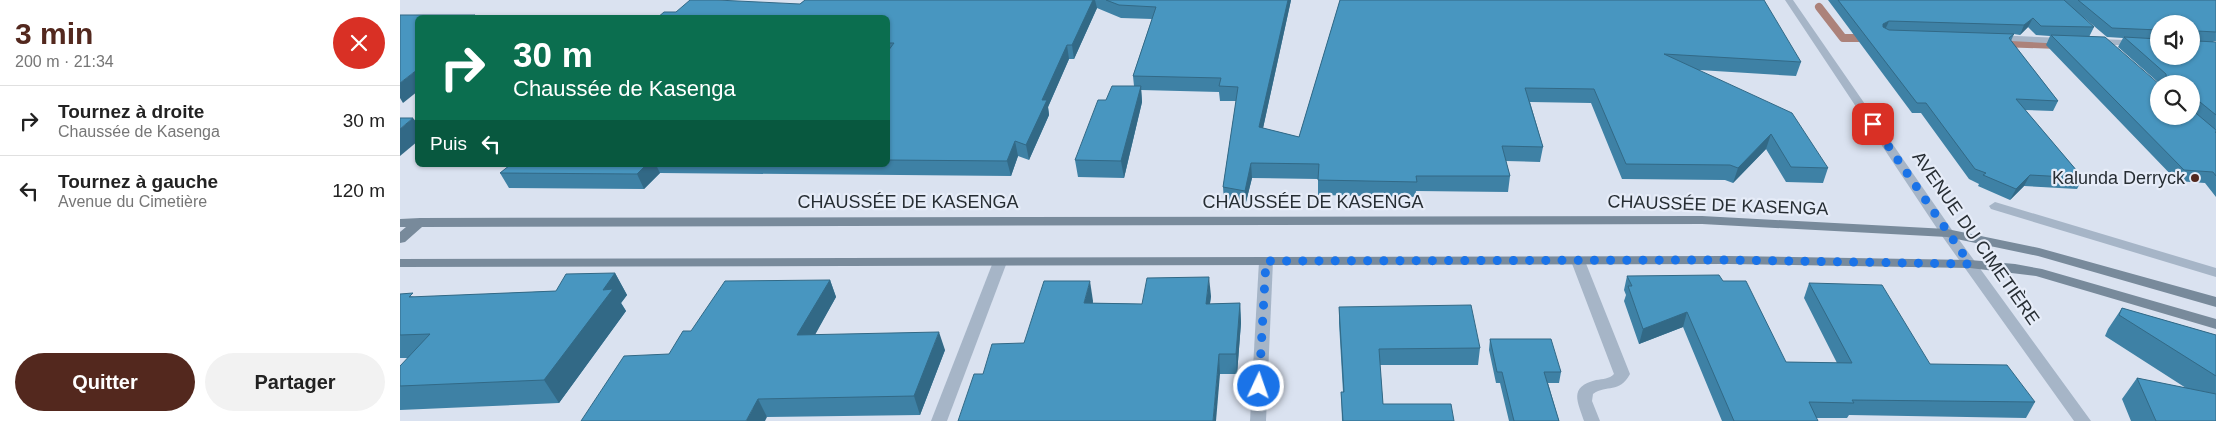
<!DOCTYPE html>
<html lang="fr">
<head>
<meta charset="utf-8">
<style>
	:root { --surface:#fff; --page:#f2f2f2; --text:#222; --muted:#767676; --line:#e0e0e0; --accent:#53281e }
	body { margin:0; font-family:Helvetica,sans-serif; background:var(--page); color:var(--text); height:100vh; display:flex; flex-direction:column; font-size:19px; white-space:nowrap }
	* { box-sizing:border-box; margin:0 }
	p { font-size:16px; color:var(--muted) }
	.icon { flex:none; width:28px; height:28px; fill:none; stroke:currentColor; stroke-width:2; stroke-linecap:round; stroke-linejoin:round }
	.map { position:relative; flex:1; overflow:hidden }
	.sheet { display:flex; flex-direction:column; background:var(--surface); width:400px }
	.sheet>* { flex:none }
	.guide { position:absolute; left:15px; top:15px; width:475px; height:152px; border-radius:8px; box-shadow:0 1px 4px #0004; background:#0b6e4f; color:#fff; overflow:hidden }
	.fabs { position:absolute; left:1750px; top:15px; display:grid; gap:10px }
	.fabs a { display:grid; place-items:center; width:50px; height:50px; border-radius:50%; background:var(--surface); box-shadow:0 1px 4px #0004; font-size:25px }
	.pin { position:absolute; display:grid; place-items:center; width:42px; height:42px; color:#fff; margin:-21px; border-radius:10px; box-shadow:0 2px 8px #0006 }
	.me { position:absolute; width:55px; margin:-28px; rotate:3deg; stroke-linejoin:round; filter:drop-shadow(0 0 4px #0008) }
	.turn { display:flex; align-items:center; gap:18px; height:105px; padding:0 15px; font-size:22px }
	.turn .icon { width:65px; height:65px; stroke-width:2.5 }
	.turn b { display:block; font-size:35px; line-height:42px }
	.then { display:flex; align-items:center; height:48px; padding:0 15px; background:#0003; gap:10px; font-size:19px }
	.round { display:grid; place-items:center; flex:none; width:52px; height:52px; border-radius:26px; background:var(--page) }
	.overview { display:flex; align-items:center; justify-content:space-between; height:85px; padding:0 15px }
	h1 { font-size:30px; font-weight:800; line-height:38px; color:var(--accent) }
	.primary-button { display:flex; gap:10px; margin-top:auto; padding:10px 15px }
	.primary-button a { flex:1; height:58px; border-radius:30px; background:var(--accent); color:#fff; font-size:20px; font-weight:800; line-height:58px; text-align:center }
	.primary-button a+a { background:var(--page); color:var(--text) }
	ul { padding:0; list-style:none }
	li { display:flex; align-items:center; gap:15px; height:70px; padding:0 15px; border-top:1px solid var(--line) }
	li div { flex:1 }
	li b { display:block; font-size:19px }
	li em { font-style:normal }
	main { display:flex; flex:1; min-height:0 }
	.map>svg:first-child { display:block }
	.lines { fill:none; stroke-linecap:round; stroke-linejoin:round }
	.stream { stroke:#ac827a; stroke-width:8 }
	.street { fill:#a6b5c7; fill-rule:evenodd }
	.secondary { fill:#788a9b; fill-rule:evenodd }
	.wall { fill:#3e81a5; fill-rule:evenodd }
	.shaded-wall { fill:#326986 }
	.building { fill:#4896c0; stroke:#326986 }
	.route { stroke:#1a73e8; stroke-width:9; stroke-dasharray:0 16.2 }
	.poi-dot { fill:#53281e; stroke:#e6ecf8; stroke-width:2 }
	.labels { text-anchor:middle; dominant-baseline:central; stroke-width:4.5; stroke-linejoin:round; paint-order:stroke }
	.poi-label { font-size:18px; fill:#272e34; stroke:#e6ecf8; text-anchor:end }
	.street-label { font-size:18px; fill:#272e34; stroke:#e6ecf8 }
</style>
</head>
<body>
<main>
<section class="sheet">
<div class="overview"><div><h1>3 min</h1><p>200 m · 21:34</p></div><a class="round" style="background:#d93025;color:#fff"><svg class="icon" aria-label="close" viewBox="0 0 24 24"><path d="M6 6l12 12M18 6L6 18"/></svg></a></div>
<ul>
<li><svg class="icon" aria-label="right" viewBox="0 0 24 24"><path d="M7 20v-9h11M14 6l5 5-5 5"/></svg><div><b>Tournez à droite</b><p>Chaussée de Kasenga</p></div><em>30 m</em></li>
<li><svg class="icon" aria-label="left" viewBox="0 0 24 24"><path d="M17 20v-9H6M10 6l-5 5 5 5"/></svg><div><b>Tournez à gauche</b><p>Avenue du Cimetière</p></div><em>120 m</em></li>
</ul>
<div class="primary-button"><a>Quitter</a><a>Partager</a></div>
</section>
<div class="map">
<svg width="1816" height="421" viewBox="0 0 1816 421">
	<rect width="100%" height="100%" fill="#dae2f0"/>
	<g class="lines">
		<g class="stream">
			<polyline points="1419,7 1443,38 1468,38"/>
			<polyline points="1600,43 1658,45"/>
		</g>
		<g class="street">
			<polygon points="1385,0 1393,0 1552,230 1691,421 1674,421 1542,236"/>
			<polygon points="1594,35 1664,38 1669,41 1664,44 1591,40 1589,38"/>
			<polygon points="1696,39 1759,41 1759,47 1693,44 1693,40"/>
			<polygon points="1595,202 1816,268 1816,277 1591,209 1589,206"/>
			<polygon points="866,257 873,261 866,421 850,421 859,261"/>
			<path d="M1178 257 1185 261 1230 374C1219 394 1207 384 1193 394L1192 401 1200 421H1184C1178 402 1168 387 1196 380 1203 379 1209 379 1214 374L1171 261Z"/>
			<polygon points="600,258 607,262 547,421 531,421 593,262"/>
		</g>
		<g class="secondary">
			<polygon points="1302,216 1547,229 1639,248 1816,297 1816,307 1638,256 1547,237 1302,224 22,227 5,242 0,243 0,232 6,227 0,227 0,219 20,218"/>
			<polygon points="1328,256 1570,260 1615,264 1642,269 1816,319 1816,329 1636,276 1570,268 1328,264 0,267 0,259"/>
		</g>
	</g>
	<g class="wall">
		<polygon points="405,0 891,0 863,128 899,137 940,0 1401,62 1396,76 1299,70 1428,168 1423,183 1386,182 1366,149 1333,183 1325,180 1222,179 1191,103 1130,102 1143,147 1140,162 1106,161 1110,176 1108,192 1016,191 1015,197 918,195 918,179 852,178 845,206 824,202 823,187 836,101 820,101 819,92 741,90 742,102 724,178 678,177 675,160 706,100 734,86 733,76 752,19 721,18 697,8 674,59 669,59 648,107 649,115 629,160 618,156 611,176 260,173 244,189 109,188 100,173 110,165 488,165 488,18 276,12 400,4"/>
		<path d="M1428 0H1816V41H1814L1813 42H1816V197L1805 183 1777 181 1646 45 1650 36 1636 35 1628 27 1620 35 1614 34 1611 41 1658 101 1653 111 1625 110 1683 178 1677 189 1624 186 1610 200 1578 186 1579 184 1569 179 1521 113H1512ZM1682 16 1707 37 1723 38 1718 47 1760 84H1791L1759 116 1689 37 1694 27ZM1759 24H1791L1759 56Z"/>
		<polygon points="215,273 227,295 221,303 226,311 159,403 0,410 0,366 8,358 0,358 0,294 15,297 156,291"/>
		<polygon points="1227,276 1323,281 1386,362 1437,363 1404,298 1409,283 1530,364 1635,402 1626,418 1449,415 1447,418 1416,418 1418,421 1322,421 1283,327 1239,344 1224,301 1226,295 1224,290"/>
		<polygon points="430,280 436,297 415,334 545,350 520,415 367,417 269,354 291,331"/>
		<polygon points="811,296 810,304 840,303 841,323 837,374 583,374 624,343 693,301 693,303 742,304"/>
		<polygon points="939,307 1080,348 1078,365 980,365 983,404 1054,421 942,421 941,392 943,392 939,323"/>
		<polygon points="1722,308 1816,335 1816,421 1731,421 1722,399 1737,378 1786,388 1705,336 1708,329"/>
		<polygon points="1090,339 1161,372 1159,383 1148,383 1159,421 1109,421 1100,383 1096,383 1089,350"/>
	</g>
	<g class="shaded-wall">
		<polygon points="693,0 695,0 697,8 674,59 672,45"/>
		<polygon points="888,0 891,0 860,142 859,127"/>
		<polygon points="1633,18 1628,27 1620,35 1624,25"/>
		<polygon points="1489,21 1485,30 1479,33 1483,24"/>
		<polygon points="667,45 669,59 648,107 649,115 629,160 626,145 642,100"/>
		<polygon points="18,69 18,91 3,103 0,98 0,83"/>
		<polygon points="741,86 742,102 724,178 721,161"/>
		<polygon points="1800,102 1793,113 1791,113 1791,105"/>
		<polygon points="13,118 18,124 18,141 0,156 0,129"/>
		<polygon points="1371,134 1366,149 1333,183 1338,168"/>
		<polygon points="615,141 618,156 611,176 607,161"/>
		<polygon points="851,163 852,178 845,206 845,191"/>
		<polygon points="246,165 256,165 260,173 244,189 237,174"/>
		<polygon points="1630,175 1624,186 1610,200 1616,189"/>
		<polygon points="215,273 227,295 221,303 226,311 159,403 144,380 203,290"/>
		<polygon points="809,277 811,296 807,323 806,304"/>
		<polygon points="430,280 436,297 405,353 397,335"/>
		<polygon points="690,281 693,301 688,323 684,303"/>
		<polygon points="840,303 841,323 837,374 836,354"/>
		<polygon points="1287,312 1283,327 1239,344 1243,329"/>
		<polygon points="539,332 545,350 520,415 514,396"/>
		<polygon points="819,354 820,374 816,421 813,421"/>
		<polygon points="358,399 367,417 365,421 346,421"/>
	</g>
	<g class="building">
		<polygon points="290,0 317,0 400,4 405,0 693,0 672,45 667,45 642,100 647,100 626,145 615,141 607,161 488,160 488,51 494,43 488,43 488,18 257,18 264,12 276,12"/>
		<polygon points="706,0 888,0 859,127 899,137 940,0 1364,0 1401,62 1264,54 1392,113 1428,168 1391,167 1371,134 1338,168 1330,165 1226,164 1194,89 1125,88 1143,147 1102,146 1110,176 1016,176 1017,182 918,180 919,164 851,163 845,191 823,187 838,87 819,86 821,78 733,76 756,7 719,5"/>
		<polygon points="1438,0 1664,0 1694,27 1641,26 1633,18 1624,25 1489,21 1483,24 1483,27 1489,30 1614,34 1609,38 1658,101 1616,99 1683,178 1630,175 1616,189 1583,175 1586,173 1575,169 1526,103 1517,103"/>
		<polygon points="1678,0 1816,0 1816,32 1797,31 1795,33 1797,41 1816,42 1816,115 1800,102 1791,105 1791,84 1767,84 1766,74 1724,37 1759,39 1759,56 1791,56 1791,24 1759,24 1759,30 1712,28"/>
		<polygon points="0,15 75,15 71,18 18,18 18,69 0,83"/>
		<polygon points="1651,35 1705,37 1759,84 1759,116 1791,116 1791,109 1816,130 1816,132 1815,132 1816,133 1816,176 1813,172 1784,170"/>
		<polygon points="712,86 741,86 721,161 675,160 698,100 706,100"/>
		<polygon points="0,118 13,118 0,129"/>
		<polygon points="110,165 246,165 237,174 100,173"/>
		<polygon points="215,273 203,290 213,289 144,380 0,386 0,366 30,334 0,335 0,294 13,293 9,297 156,291 166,274"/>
		<polygon points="1319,275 1323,281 1346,281 1386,362 1452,363 1409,283 1482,285 1530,364 1607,365 1635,402 1452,400 1454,403 1409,402 1418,421 1334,421 1287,312 1243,329 1228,286 1232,286 1227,276"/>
		<polygon points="809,277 806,304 840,303 836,354 819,354 813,421 558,421 574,374 583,374 592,344 624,343 644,281 690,281 684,303 742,304 747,278"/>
		<polygon points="430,280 397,335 539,332 514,396 358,399 346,421 181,421 224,356 269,354 283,331 291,331 325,281"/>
		<polygon points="1071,305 1080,348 979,349 983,404 1051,404 1054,421 943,421 941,392 944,392 939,307"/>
		<polygon points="1722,308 1816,335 1816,376 1719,315"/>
		<polygon points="1090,339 1151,339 1161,372 1144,372 1159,421 1114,421 1102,372 1097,372"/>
		<polygon points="1737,378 1816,394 1816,421 1756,421"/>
	</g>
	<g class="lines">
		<polyline class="route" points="859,386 866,261 1328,260 1570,264 1473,124"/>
	</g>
	<circle class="poi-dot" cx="1795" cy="178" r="5"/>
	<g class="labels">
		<g class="poi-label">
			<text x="1785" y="178">Kalunda Derryck</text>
		</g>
		<g class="street-label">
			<text x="508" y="202">CHAUSSÉE DE KASENGA</text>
			<text x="913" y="202">CHAUSSÉE DE KASENGA</text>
			<text transform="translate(1318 205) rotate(2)">CHAUSSÉE DE KASENGA</text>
			<text transform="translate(1576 238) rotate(55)">AVENUE DU CIMETIÈRE</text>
		</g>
	</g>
</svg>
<div class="fabs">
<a><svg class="icon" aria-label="sound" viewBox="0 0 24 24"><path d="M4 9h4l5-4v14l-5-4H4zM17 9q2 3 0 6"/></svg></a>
<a><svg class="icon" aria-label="search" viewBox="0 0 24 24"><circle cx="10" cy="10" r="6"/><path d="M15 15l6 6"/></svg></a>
</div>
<div class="pin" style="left:1473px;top:124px;background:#d93025"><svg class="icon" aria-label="arrive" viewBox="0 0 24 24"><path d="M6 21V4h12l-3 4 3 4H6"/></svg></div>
<svg class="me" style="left:859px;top:386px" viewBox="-20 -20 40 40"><circle r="17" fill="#1a73e8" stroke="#fff" stroke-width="3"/><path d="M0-11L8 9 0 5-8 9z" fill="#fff"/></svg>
<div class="guide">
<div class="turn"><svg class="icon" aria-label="right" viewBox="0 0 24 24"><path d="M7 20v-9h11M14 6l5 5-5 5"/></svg><div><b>30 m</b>Chaussée de Kasenga</div></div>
<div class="then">Puis<svg class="icon" aria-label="left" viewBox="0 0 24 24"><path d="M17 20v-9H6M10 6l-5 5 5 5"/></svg></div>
</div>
</div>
</main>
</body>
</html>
